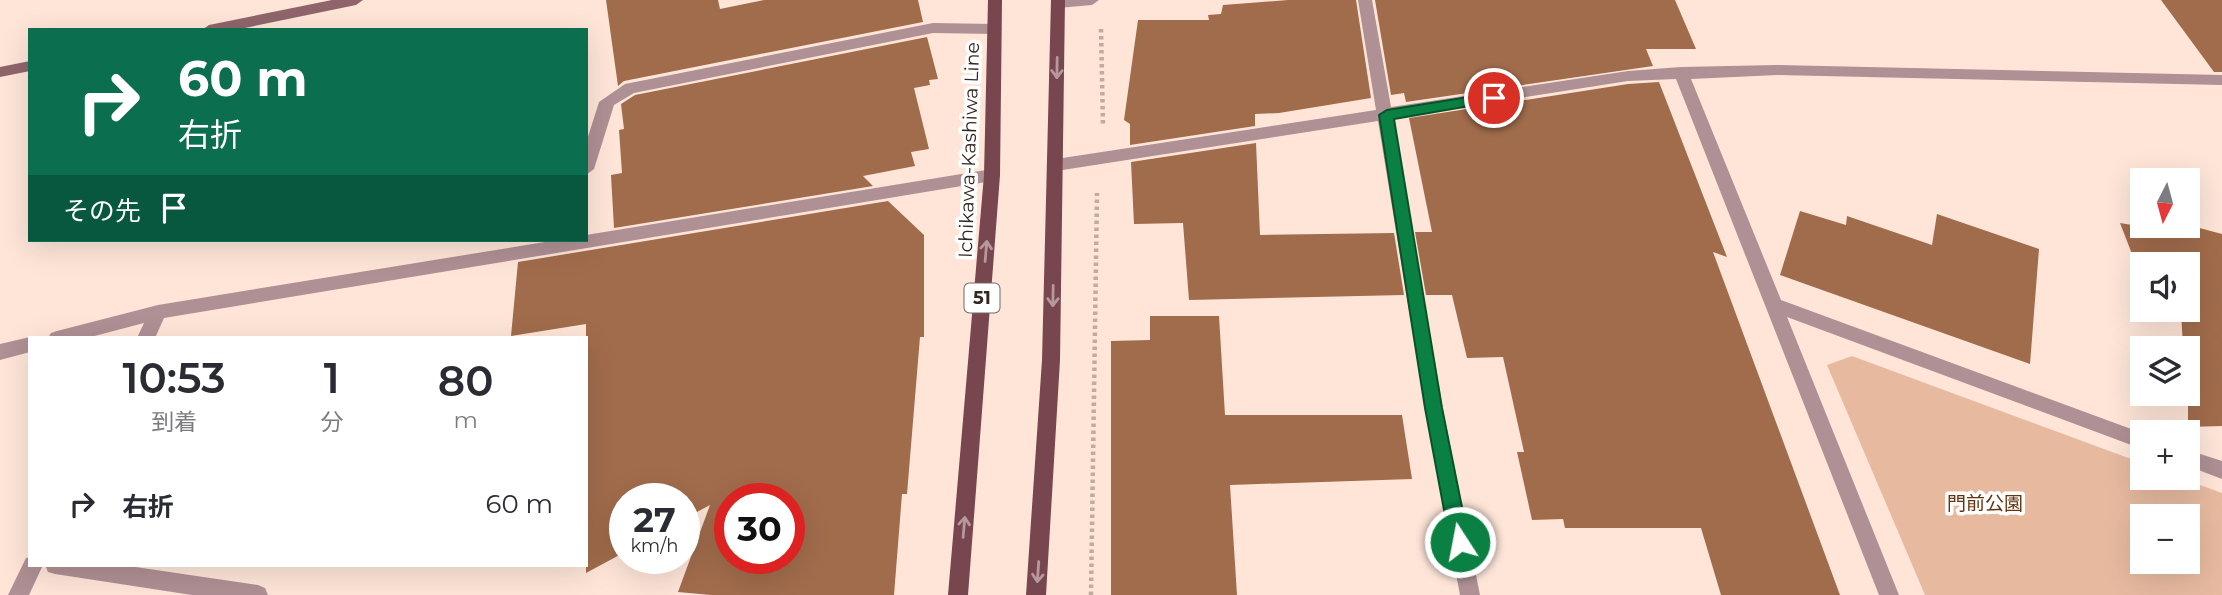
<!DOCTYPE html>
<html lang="ja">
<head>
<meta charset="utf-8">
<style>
	:root { --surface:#fff; --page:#f2f2f3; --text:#2b2b33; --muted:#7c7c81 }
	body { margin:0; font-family:Montserrat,"Noto Sans JP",sans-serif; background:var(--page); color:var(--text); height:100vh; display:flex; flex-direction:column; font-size:26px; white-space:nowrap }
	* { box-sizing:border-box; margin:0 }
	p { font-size:23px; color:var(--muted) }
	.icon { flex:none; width:38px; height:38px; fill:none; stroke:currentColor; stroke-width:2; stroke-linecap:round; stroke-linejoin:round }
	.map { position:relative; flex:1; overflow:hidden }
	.side { position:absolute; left:28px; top:336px; width:560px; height:231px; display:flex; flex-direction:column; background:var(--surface); border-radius:0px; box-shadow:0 7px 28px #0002 }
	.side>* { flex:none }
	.hud { position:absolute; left:28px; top:28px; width:560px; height:214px; border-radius:0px; box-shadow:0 7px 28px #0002; background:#0b6e4f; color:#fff; overflow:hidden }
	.needle { width:46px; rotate:186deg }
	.fabs { position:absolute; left:2130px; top:168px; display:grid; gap:14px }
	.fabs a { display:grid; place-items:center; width:70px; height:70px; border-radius:0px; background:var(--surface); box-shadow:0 7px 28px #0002; font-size:35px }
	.speed { position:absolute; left:609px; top:483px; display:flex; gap:14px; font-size:35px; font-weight:700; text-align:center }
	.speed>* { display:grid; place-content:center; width:91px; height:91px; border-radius:50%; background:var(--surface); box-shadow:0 7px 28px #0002; line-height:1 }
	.speed small { font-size:18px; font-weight:400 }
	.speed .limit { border:10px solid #d22; background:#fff; color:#111 }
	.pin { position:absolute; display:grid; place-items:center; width:60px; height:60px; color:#fff; margin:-30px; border:4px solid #fff; border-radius:50%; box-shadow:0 2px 7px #0007 }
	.me { position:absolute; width:77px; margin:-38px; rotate:349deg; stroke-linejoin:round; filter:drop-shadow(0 0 5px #0008) }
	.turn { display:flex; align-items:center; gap:24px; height:147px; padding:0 35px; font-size:32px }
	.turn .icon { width:91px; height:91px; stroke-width:2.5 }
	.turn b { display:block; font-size:49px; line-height:60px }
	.then { display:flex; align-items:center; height:66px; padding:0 35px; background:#0003; gap:14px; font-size:26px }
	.eta { display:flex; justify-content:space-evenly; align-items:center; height:119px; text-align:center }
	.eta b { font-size:42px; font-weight:600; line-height:49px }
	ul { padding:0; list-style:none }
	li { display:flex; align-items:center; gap:21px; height:98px; padding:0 35px }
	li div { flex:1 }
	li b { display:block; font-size:26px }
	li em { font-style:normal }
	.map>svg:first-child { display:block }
	.green { fill:#e7baa0; fill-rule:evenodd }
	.building { fill:#a16c4c; fill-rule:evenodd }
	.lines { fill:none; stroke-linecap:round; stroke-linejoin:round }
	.path { stroke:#bfaba0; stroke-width:4.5; stroke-dasharray:3.5 3.5; stroke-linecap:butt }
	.street { fill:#af9094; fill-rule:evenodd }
	.secondary { fill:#8f656b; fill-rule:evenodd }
	.primary { fill:#78464e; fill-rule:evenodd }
	.oneway { stroke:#b5999e }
	.route { fill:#0b8043; stroke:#07532c; stroke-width:2 }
	.labels { text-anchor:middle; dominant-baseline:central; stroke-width:7; stroke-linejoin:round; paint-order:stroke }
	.shield { fill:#fff; stroke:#706864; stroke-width:2 }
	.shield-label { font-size:18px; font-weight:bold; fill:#322721 }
	.street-label { font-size:19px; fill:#322721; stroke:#fff }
	.park-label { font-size:19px; fill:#67330c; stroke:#fff }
</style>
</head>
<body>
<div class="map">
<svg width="2222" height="595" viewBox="0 0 2222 595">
	<rect width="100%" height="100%" fill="#fee5d8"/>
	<path class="green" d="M1852 356 2142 463V478H2181L2222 493V595H1925L1827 365ZM2188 516V562H2142V516Z"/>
	<g class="building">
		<polygon points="606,0 718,0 720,9 764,0 918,0 923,22 624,81 618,86"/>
		<polygon points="1288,0 1356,0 1371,98 1279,113 1255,114 1255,126 1130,145 1130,124 1124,120 1138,20 1209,20 1208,15 1221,14 1223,5"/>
		<polygon points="1375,0 1675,0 1696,49 1646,49 1653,66 1406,102 1404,93 1391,95"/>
		<polygon points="2161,0 2222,0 2222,72 2214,72"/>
		<polygon points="927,37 938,79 929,80 930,85 914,88 929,149 911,152 915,166 863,176 873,186 614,228 611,175 622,173 619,130 624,129 621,104 635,95"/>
		<polygon points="1659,82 1727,257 1713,252 1840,595 1721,595 1701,528 1565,528 1563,519 1532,520 1517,452 1524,452 1503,357 1467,358 1452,295 1426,295 1415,232 1432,232 1409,118 1628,84"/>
		<polygon points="1256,143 1260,235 1394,233 1404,295 1189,300 1183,223 1134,224 1131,162"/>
		<path d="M888 201 924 235V337H920L907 494H902L894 595H711L678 592 710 505 684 519V499H625V552L586 573V324L511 336 518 262ZM730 499H789V558H730Z"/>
		<polygon points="1800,211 1846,225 1847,216 1932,245 1937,214 2039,249 2030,364 1780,275"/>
		<polygon points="2131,221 2142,222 2142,226 2192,226 2222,234 2222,426 2188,427 2188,348 2183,348 2181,310 2188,310 2188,264 2142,264 2142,272 2139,272 2120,223 2132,225"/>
		<polygon points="1150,316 1219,316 1225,415 1402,415 1412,479 1230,485 1237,595 1111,595 1111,341 1150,340"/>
	</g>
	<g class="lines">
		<g class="path">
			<polyline points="1101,29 1103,125"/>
			<polyline points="1091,595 1097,193"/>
		</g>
		<g class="street">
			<polygon points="1053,0 1099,0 1092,5 1058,8 1053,6"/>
			<polygon points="1358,0 1372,0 1391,107 1628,71 1681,67 1777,65 2222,75 2222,85 1777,75 1691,79 1781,300 2142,433 2142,449 1787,317 1899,595 1879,595 1676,79 1628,81 1393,118 1443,409 1480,595 1460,595 1425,409 1378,121 1056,171 1048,165 1056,159 1376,110"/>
			<polygon points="933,23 995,24 1002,29 995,34 933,33 634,93 614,105 594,169 586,175 586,143 599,102 625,84"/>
			<polygon points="992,169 1000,175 992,181 164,318 155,338 137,338 144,323 87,338 48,338 51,333 57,331 158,305 557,240 586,240 586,235"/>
			<polygon points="30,337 34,338 30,338 30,352 0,360 0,344"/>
			<polygon points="2188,450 2222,461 2222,479 2188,466"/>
			<polygon points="30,557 30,565 43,565 29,595 8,595 26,558"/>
			<polygon points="45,565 122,565 258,585 265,588 268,595 192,595 55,574 48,572"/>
		</g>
		<g class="secondary">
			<polygon points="332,0 363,0 356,5 235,30 202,30 209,25"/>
			<polygon points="30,61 30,71 0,77 0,67"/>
		</g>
		<g class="primary">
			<polygon points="988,0 1002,0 1000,175 968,595 948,595 984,175"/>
			<polygon points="1051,0 1065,0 1060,360 1046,595 1026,595 1042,360"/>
		</g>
	</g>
	<defs><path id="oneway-shaft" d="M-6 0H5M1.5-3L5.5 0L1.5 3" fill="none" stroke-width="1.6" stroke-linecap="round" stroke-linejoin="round" transform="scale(1.75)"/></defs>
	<g class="oneway">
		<use href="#oneway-shaft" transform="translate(1057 68) rotate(91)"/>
		<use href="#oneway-shaft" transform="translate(986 251) rotate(-85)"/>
		<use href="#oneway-shaft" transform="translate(1053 296) rotate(91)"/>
		<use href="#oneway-shaft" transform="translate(964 527) rotate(-85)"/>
		<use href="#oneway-shaft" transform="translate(1038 572) rotate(94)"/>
	</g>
	<polygon class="route" points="1494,93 1499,94 1499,101 1394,119 1442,408 1469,542 1466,548 1460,550 1453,548 1450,542 1425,408 1379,115 1387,110"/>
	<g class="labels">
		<rect class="shield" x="964.5" y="283.5" width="35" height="29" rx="5"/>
		<g class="shield-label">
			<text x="982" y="298">51</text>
		</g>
		<g class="street-label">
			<text transform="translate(969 150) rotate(-88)">Ichikawa-Kashiwa Line</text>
		</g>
		<g class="park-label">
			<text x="1985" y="503">門前公園</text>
		</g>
	</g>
</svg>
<div class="fabs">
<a><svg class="needle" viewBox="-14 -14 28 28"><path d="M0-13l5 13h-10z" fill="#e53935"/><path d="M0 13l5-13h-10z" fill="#7c7c81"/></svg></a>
<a><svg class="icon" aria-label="sound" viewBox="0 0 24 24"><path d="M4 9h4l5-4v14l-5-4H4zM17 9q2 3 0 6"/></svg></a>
<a><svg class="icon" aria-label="layers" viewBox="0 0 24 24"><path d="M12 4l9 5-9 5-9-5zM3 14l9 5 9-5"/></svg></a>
<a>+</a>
<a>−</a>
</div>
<div class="speed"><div>27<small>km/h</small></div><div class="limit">30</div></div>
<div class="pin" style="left:1494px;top:98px;background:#d93025"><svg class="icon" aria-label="arrive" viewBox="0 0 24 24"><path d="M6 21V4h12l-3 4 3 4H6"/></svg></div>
<svg class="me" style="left:1460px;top:542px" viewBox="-20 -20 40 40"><circle r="17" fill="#0b8043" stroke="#fff" stroke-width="3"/><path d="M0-11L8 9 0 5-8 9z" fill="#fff"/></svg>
<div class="hud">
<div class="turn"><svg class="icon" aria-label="right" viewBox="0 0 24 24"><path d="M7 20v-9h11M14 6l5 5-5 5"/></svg><div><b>60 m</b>右折</div></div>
<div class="then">その先<svg class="icon" aria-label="arrive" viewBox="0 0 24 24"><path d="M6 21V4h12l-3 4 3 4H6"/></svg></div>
</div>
<section class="side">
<div class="eta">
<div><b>10:53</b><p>到着</p></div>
<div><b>1</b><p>分</p></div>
<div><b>80</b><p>m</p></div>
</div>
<ul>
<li><svg class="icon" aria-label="right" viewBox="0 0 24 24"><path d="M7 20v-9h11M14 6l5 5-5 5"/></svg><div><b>右折</b></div><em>60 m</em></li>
</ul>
</section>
</div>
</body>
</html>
